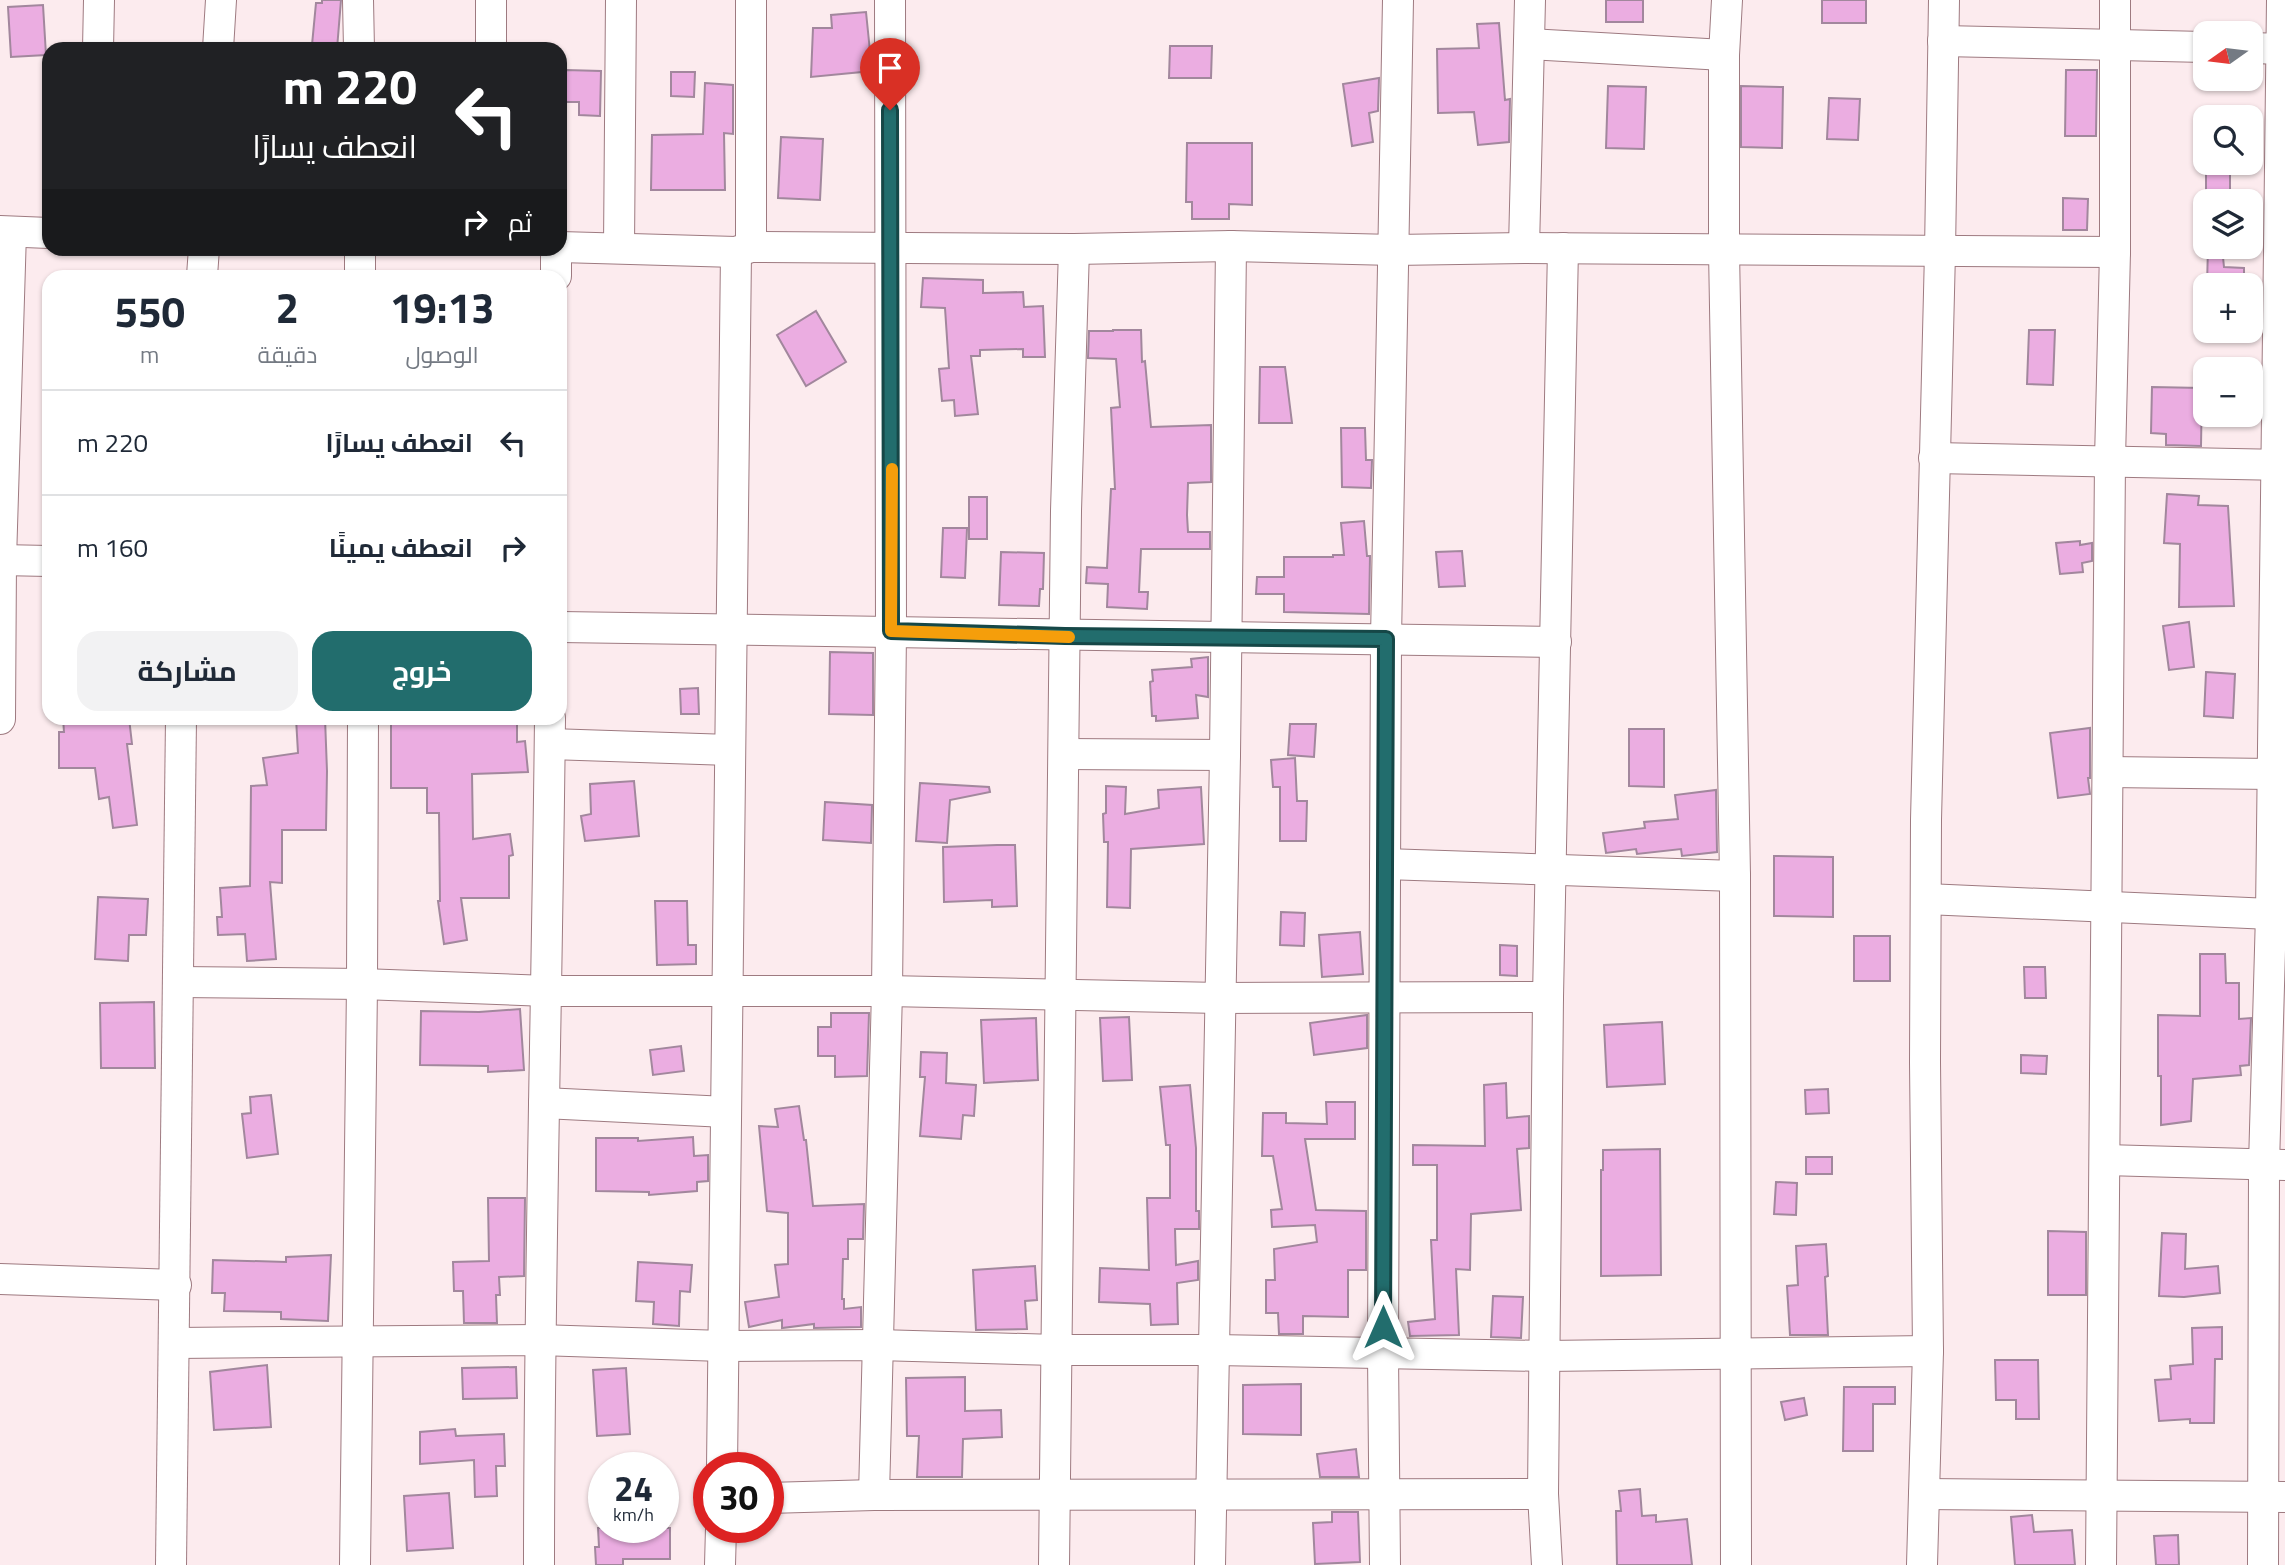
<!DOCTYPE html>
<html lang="ar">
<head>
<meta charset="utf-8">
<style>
	:root { --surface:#fff; --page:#f2f2f3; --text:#1f2937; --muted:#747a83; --line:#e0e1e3; --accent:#226d6d }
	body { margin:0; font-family:"Titillium Web",Cairo,sans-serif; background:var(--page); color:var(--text); direction:rtl; height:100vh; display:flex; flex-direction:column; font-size:26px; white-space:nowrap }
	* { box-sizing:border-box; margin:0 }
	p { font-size:23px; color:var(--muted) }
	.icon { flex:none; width:38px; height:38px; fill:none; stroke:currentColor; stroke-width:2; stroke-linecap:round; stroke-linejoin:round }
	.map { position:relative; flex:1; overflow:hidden; direction:ltr }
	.panel { position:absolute; left:42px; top:270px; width:525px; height:455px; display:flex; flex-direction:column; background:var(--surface); border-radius:21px; box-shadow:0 2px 5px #0004; direction:rtl }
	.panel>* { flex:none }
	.top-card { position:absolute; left:42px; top:42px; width:525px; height:214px; border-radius:21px; box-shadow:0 2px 5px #0004; direction:rtl; background:#202124; color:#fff; overflow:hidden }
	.needle { width:46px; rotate:256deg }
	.fabs { position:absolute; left:2193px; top:21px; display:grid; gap:14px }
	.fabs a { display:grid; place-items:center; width:70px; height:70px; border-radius:14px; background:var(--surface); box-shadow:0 2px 5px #0004; font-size:35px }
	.speed { position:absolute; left:588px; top:1452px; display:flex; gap:14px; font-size:35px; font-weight:700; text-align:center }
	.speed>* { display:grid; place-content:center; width:91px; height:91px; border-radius:50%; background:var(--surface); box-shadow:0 2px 5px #0004; line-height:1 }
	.speed small { font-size:18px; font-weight:400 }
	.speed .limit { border:10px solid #d22; background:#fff; color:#111 }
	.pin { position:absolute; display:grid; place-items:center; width:60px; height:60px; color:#fff; margin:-72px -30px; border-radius:50% 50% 50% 0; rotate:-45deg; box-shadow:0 0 7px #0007 }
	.pin .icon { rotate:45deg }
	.me { position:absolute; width:77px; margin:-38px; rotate:0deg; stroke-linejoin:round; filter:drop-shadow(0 0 5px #0008) }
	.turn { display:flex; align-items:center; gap:24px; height:147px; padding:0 35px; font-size:32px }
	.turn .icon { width:91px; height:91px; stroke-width:2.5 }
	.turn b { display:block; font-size:49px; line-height:60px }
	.then { display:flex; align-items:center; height:66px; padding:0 35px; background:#0003; gap:14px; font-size:26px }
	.eta { display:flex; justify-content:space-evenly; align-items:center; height:119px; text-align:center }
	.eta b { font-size:42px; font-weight:700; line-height:49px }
	.cta { display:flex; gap:14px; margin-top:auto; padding:14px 35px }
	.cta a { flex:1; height:80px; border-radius:21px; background:var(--accent); color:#fff; font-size:28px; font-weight:700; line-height:80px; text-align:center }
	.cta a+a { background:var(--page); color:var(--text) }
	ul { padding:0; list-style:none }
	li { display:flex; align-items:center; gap:21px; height:105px; padding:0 35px; border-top:2px solid var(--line) }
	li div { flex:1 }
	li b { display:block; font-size:26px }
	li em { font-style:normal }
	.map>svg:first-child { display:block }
	.building { fill:#ebade1; stroke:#a2879d; stroke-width:2 }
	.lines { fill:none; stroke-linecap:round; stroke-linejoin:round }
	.minor-casing { stroke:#9e7a80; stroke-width:32 }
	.minor { stroke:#fff; stroke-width:30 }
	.route-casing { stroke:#164747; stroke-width:18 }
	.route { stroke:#226d6d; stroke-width:12 }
	.slow { stroke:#f59e0b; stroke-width:12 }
</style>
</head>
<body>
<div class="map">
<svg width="2285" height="1565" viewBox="0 0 2285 1565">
	<rect width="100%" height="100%" fill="#fcebee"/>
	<g class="building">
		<polygon points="322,0 341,0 337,49 318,49 318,46 312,45 316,3 322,3"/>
		<rect x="1606" y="0" width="37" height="22"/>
		<rect x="1822" y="0" width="44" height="23"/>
		<polygon points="43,5 46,55 11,57 8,7"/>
		<polygon points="866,12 872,71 811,77 813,28 832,28 831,15"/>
		<polygon points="1499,23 1505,100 1510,99 1509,142 1478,145 1474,112 1438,113 1437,49 1479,48 1477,24"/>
		<polygon points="1170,46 1212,46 1211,78 1169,78"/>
		<polygon points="566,70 601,71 600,116 579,115 579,102 565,102"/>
		<polygon points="2066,70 2097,70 2096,136 2065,136"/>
		<polygon points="671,72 695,72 694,97 671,96"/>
		<polygon points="1379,78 1378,111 1369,113 1373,142 1352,146 1343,84"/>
		<polygon points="705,83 733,85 733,134 724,133 725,190 651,190 652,135 703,134"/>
		<polygon points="1608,86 1646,87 1644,149 1606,148"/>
		<polygon points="1741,86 1783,87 1782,148 1741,147"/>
		<polygon points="1829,98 1860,99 1858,140 1827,139"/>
		<polygon points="781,137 823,139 820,200 778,198"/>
		<polygon points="1187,143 1252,143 1252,205 1229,204 1229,219 1192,219 1192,202 1186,202"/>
		<rect x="2206" y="163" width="24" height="37"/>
		<polygon points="2063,198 2088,199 2087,230 2063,230"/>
		<polygon points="2208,247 2222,247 2224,267 2244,268 2244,285 2207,285"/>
		<polygon points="923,278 983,280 983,293 1023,292 1024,307 1043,306 1045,357 1023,357 1023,349 980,350 980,356 971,356 978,414 955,416 954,400 942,401 939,369 949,368 945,308 921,307"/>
		<polygon points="816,311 846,362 806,386 777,335"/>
		<polygon points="1113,330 1141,330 1142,362 1145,361 1151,427 1211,425 1211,482 1188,483 1187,515 1188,532 1210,532 1210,549 1141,549 1139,592 1148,592 1147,609 1107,607 1108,584 1086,583 1087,567 1107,568 1111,489 1115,489 1111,408 1120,407 1116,359 1088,358 1089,331 1113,331"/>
		<polygon points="2029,330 2055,330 2053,385 2027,384"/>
		<polygon points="1260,367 1285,367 1292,423 1259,423"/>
		<polygon points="2152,387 2202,388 2201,446 2166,445 2166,434 2151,433"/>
		<polygon points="1341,428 1365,428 1366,460 1372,460 1371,488 1342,487"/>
		<polygon points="2167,494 2199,496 2198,505 2228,506 2234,606 2179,607 2180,544 2164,543"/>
		<rect x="969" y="497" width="18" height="42"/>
		<polygon points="1364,521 1367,556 1370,556 1369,614 1284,612 1284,594 1256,594 1257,577 1284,577 1284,557 1333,557 1333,555 1344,555 1341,523"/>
		<polygon points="943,528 967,528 965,578 941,577"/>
		<polygon points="2080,541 2080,545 2092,543 2092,561 2082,563 2083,572 2060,574 2056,543"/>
		<polygon points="1462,551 1465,586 1439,587 1436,552"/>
		<polygon points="1001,552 1044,553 1043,589 1040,589 1039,606 999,605"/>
		<polygon points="2189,622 2194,667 2169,670 2163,626"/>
		<polygon points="830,652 873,653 873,715 829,714"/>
		<polygon points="1208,657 1208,697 1196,695 1198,718 1156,721 1156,716 1152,716 1150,682 1153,681 1152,670 1192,667 1191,659"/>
		<polygon points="2206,672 2235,674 2233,718 2204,716"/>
		<polygon points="698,688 699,714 681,714 680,689"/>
		<polygon points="63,718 129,718 132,744 127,744 137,825 113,828 109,797 99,799 95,768 59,768 59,732 64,732"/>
		<polygon points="296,718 325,718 327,771 326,830 282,830 282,883 270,882 276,959 247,961 245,934 218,935 217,917 222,917 220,888 250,886 251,786 267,785 263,758 298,753"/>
		<polygon points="391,718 517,718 517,742 525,741 528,772 472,774 473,839 510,834 513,855 509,856 509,898 461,898 467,940 444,944 438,901 440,901 439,813 427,813 427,788 391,788"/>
		<polygon points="1290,724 1316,724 1314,757 1288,755"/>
		<polygon points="2090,728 2090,778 2088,778 2090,794 2058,798 2050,733"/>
		<polygon points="1629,729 1664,729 1664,787 1629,786"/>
		<polygon points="1295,758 1297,801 1307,801 1306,841 1280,841 1280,787 1273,787 1271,760"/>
		<polygon points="634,781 639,836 585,841 581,816 591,814 590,784"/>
		<polygon points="920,783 989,787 990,792 950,800 947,843 916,841"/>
		<polygon points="1106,786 1126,787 1125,814 1159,808 1158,790 1201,787 1204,844 1131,849 1130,908 1107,907 1108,842 1104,842 1103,814 1106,813"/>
		<polygon points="1716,790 1717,852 1682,856 1681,849 1637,854 1636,849 1606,853 1603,833 1645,828 1644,822 1678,819 1675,795"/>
		<polygon points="825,802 872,805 871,843 823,840"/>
		<polygon points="997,845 1015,845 1017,906 992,907 992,900 944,902 943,847"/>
		<polygon points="1774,856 1833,857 1833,917 1774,916"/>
		<polygon points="98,897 148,899 146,935 129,935 128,961 95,959"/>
		<polygon points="655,901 687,901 688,945 696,945 696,964 657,965"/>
		<polygon points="1281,912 1305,913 1304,946 1280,945"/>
		<polygon points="1360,932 1363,974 1322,977 1319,935"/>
		<rect x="1854" y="936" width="36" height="45"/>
		<polygon points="1500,945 1517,946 1517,976 1500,975"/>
		<polygon points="2200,954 2225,954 2226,983 2239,983 2239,1019 2251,1018 2249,1065 2240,1066 2241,1075 2193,1079 2191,1121 2161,1125 2161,1076 2158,1076 2158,1015 2200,1016"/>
		<polygon points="2024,967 2045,967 2046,998 2025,998"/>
		<polygon points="154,1002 155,1068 101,1068 100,1003"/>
		<polygon points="520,1009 524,1070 488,1072 488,1066 420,1065 421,1011 479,1012"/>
		<polygon points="831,1013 869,1013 867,1076 835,1077 835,1056 818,1056 818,1027 831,1027"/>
		<polygon points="1367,1015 1367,1048 1314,1055 1310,1023"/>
		<polygon points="1129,1017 1132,1080 1103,1081 1100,1018"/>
		<polygon points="1036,1018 1038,1080 984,1083 981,1020"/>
		<polygon points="1662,1022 1665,1084 1607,1087 1604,1025"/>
		<polygon points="681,1046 684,1071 653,1075 650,1050"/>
		<polygon points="921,1052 947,1053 946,1083 976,1085 974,1116 963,1115 961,1139 920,1136 925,1077 920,1077"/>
		<polygon points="2021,1055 2047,1056 2046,1074 2021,1073"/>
		<polygon points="1506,1083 1507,1118 1529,1116 1529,1148 1517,1149 1521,1210 1471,1214 1470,1270 1456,1269 1459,1335 1410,1336 1408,1322 1435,1319 1431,1240 1437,1240 1437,1165 1413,1165 1413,1145 1485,1146 1484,1085"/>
		<polygon points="1190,1085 1196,1148 1196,1211 1199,1211 1199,1229 1175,1229 1176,1265 1198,1261 1198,1280 1177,1283 1178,1324 1151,1325 1150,1304 1099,1302 1100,1268 1149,1270 1147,1198 1170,1198 1170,1145 1166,1145 1160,1087"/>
		<polygon points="1828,1089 1829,1113 1806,1114 1805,1090"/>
		<polygon points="271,1095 278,1154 247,1158 242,1114 251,1113 250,1097"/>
		<polygon points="1326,1102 1355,1102 1355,1139 1305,1139 1316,1210 1366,1211 1366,1270 1348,1270 1348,1317 1303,1316 1303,1334 1279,1334 1278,1313 1266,1313 1266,1280 1275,1280 1274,1249 1317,1242 1315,1225 1272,1227 1271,1210 1282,1209 1273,1156 1262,1156 1263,1113 1286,1113 1286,1123 1327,1124"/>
		<polygon points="799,1106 804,1140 806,1140 813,1206 864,1204 863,1239 848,1239 848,1259 843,1259 842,1299 844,1299 844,1309 861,1307 861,1327 814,1328 814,1324 782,1328 782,1320 749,1327 745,1302 779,1297 775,1265 788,1264 788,1213 767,1211 759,1126 778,1127 775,1109"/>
		<polygon points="693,1137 694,1156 708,1155 708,1181 697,1182 697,1191 649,1195 649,1192 596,1191 596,1138 638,1138 638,1141"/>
		<polygon points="1660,1149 1661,1275 1601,1276 1601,1170 1603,1170 1603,1150"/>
		<rect x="1806" y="1157" width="26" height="17"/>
		<polygon points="1776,1182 1797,1183 1796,1215 1774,1214"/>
		<polygon points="488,1198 525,1198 524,1276 499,1277 500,1295 496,1295 497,1323 464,1323 463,1291 454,1291 453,1262 489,1261"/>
		<polygon points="2048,1231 2086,1232 2086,1295 2048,1295"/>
		<polygon points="2162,1233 2186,1234 2185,1269 2218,1266 2220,1293 2184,1297 2159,1296"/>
		<polygon points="1826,1244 1828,1276 1825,1277 1828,1335 1790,1335 1787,1286 1798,1285 1796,1246"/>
		<polygon points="331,1255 328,1321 281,1319 281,1312 224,1311 225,1293 212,1293 213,1260 286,1262 286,1257"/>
		<polygon points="638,1262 692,1265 690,1292 680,1291 679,1326 653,1324 654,1302 636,1301"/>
		<polygon points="1035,1266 1037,1300 1025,1301 1027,1329 976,1330 973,1270"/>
		<polygon points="1493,1296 1523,1297 1521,1338 1491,1337"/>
		<polygon points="2222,1327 2222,1359 2215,1359 2214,1423 2190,1423 2190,1419 2159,1421 2155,1380 2171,1379 2170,1366 2193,1364 2192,1328"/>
		<polygon points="1995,1360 2038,1360 2039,1419 2016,1419 2016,1400 1996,1400"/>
		<polygon points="267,1365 271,1427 214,1430 210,1372"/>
		<polygon points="516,1367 517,1398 463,1399 462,1368"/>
		<polygon points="626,1368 630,1434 597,1436 593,1370"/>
		<polygon points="965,1377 965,1411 1001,1410 1002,1437 963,1439 962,1477 917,1477 919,1436 907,1436 906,1378"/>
		<polygon points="1301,1384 1301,1435 1243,1434 1243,1385"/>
		<polygon points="1844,1387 1895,1387 1895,1404 1873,1404 1873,1451 1843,1451"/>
		<polygon points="1804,1398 1807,1415 1785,1420 1781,1402"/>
		<polygon points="455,1429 456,1436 504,1434 505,1466 496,1466 497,1496 475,1497 474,1460 420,1464 420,1432"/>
		<polygon points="1356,1449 1359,1477 1320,1477 1317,1454"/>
		<polygon points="1640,1489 1642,1516 1656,1515 1656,1522 1687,1519 1692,1565 1617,1565 1616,1511 1621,1511 1619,1491"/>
		<polygon points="449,1493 453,1548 407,1551 404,1496"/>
		<polygon points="1332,1512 1358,1512 1360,1562 1315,1564 1313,1523 1332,1522"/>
		<polygon points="2032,1515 2034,1532 2072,1530 2075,1565 2015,1565 2011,1517"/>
		<polygon points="598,1528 670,1528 670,1559 623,1559 623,1565 596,1565 595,1547 599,1547"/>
		<polygon points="2178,1535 2179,1565 2156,1565 2154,1536"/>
	</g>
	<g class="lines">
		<g class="minor-casing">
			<g id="minor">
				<polyline points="358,0 359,49"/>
				<polyline points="751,0 751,247"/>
				<polyline points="1727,0 1724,55 1724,250 1735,876 1736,1565"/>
				<polyline points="1943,41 2205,47"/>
				<polyline points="1529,44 1724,55"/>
				<polyline points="2250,48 2285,49"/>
				<polyline points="98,49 99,0"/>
				<polyline points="218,49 221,0"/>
				<polyline points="491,49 491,0"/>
				<polyline points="0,231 49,233"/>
				<polyline points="560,247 736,252 751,247 1074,249 1231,246 1394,250 1524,248 2115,252"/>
				<polyline points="619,247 621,0"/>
				<polyline points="360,248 360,276"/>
				<polyline points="556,248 556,276"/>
				<polyline points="1524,248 1530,0"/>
				<polyline points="202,276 204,248"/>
				<polyline points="1934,458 2285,465"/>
				<polyline points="0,560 49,561"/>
				<polyline points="560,627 1556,642"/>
				<polyline points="0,719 1,560 11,232"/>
				<polyline points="550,744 730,750"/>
				<polyline points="1064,754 1225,755"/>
				<polyline points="2108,772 2272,774"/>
				<polyline points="1385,864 1735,876"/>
				<polyline points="1926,899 2271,914"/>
				<polyline points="179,982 362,984 547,991 887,991 1220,998 1548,997"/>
				<polyline points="544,1103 726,1112"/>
				<polyline points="2105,1160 2285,1165"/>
				<polyline points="0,1279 176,1285"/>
				<polyline points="175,1343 539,1340 723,1346 878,1345 1056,1350 1214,1350 1545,1356 1928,1351"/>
				<polyline points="722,1468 736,252"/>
				<polyline points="1924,1494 2285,1497"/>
				<polyline points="874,1495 887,991 891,631 890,0"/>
				<polyline points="768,1498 874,1495 1543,1494"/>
				<polyline points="171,1565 181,718"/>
				<polyline points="355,1565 362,984 363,718"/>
				<path d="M539 1565C539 1282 547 1000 550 718"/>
				<polyline points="720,1565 721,1528"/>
				<polyline points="1054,1565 1066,511 1074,249"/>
				<polyline points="1210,1565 1225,755 1231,246"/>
				<polyline points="1385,1565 1383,1354 1386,639 1398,0"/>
				<polyline points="1547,1565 1543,1494 1548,997 1563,248"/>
				<polyline points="1922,1565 1928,1351 1925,1062 1926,820 1940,252 1944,0"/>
				<polyline points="2101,1565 2110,460 2115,252 2115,0"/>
				<polyline points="2263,1565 2264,1165 2271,914 2282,0"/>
			</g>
		</g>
		<use href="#minor" class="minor"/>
	</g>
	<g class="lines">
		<g class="route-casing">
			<polyline id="route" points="890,110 891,631 1065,636 1386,639 1383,1327"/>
		</g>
		<use href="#route" class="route"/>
		<polyline class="slow" points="892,469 891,631 1069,637"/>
	</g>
</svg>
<div class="fabs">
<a><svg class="needle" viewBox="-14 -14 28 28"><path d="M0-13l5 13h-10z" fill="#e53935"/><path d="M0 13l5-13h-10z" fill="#747a83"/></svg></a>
<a><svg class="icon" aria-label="search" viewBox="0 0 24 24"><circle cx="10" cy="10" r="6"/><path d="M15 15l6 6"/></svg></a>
<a><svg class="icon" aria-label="layers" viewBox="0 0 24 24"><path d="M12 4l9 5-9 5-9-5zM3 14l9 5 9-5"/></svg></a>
<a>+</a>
<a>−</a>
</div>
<div class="speed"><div>24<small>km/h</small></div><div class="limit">30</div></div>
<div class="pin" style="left:890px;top:110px;background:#d93025"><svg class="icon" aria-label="arrive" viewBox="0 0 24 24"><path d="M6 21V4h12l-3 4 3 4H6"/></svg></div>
<svg class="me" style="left:1383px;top:1327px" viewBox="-20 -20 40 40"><path d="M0-17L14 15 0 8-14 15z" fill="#226d6d" stroke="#fff" stroke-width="4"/></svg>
<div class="top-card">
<div class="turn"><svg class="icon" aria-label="left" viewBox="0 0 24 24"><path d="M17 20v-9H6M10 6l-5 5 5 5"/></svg><div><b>220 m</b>انعطف يسارًا</div></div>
<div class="then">ثم<svg class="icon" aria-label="right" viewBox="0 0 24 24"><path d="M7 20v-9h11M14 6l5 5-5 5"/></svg></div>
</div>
<section class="panel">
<div class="eta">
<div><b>19:13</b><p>الوصول</p></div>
<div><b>2</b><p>دقيقة</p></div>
<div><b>550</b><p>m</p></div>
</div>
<ul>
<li><svg class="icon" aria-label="left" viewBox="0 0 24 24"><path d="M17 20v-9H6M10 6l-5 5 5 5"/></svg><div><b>انعطف يسارًا</b></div><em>220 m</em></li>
<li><svg class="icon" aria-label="right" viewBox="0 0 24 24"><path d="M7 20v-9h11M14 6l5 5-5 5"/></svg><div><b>انعطف يمينًا</b></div><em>160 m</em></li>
</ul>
<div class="cta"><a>خروج</a><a>مشاركة</a></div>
</section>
</div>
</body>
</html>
